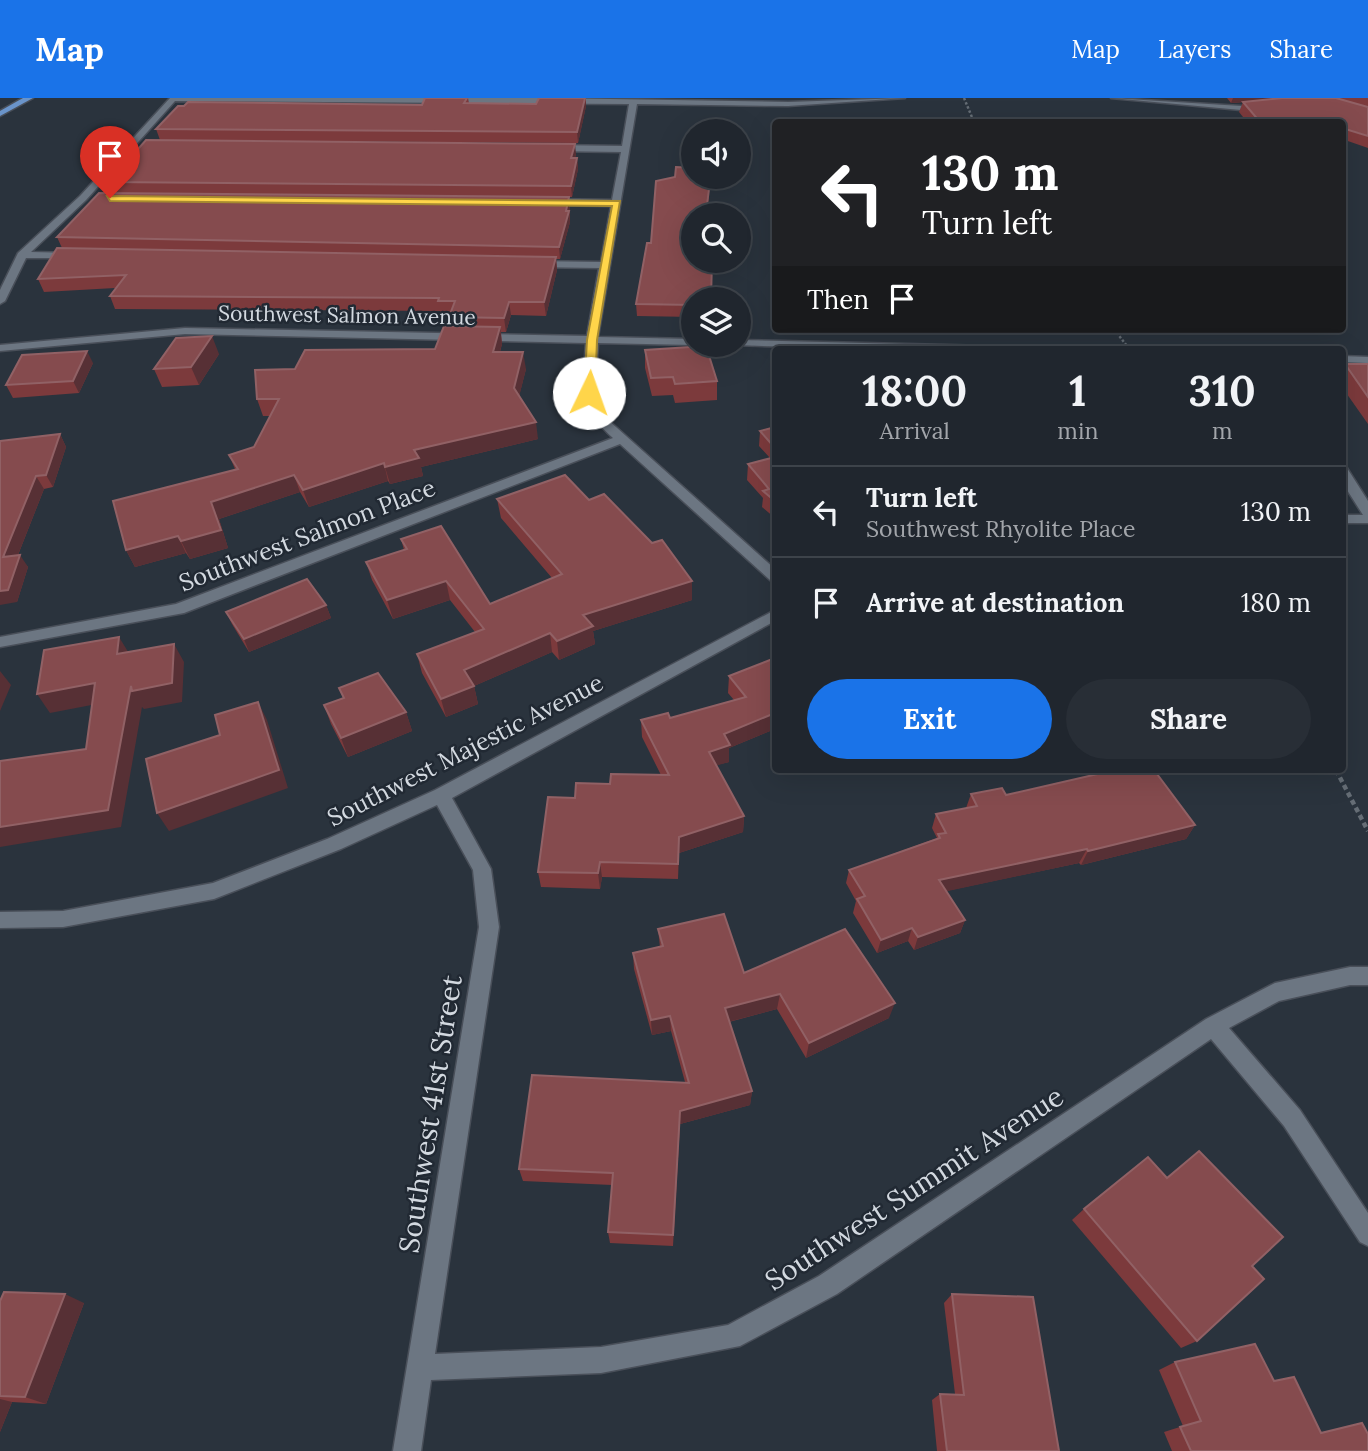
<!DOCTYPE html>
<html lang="en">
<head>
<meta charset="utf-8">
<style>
	:root { --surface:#20262e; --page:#282e36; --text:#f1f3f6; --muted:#a2a5aa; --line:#3d434a; --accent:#1a73e8 }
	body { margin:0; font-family:Lora,serif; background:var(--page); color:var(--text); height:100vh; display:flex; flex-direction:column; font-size:26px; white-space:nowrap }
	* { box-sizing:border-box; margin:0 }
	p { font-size:23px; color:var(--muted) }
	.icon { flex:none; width:38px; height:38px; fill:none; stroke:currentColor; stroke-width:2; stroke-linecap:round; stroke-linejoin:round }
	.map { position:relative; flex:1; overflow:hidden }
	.details { position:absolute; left:772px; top:248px; width:574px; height:427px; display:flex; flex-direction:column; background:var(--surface); border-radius:7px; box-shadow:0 7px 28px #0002,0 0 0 2px var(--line) }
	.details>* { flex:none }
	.hud { position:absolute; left:772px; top:21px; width:574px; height:214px; border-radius:7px; box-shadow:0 7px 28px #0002,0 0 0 2px var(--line); background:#202124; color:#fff; overflow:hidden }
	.fabs { position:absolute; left:681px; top:21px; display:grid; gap:14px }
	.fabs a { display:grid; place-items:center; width:70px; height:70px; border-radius:50%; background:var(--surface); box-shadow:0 7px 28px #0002,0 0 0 2px var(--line); font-size:35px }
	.pin { position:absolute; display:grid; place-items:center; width:60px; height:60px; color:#fff; margin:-72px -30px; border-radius:50% 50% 50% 0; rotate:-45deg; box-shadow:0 0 7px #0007 }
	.pin .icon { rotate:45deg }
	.me { position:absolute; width:77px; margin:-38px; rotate:3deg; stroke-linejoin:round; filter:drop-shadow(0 0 5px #0008) }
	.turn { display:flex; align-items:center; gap:24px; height:147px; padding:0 35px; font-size:32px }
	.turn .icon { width:91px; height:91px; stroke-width:2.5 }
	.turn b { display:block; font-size:49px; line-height:60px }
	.then { display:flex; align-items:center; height:66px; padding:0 35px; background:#0003; gap:14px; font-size:26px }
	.eta { display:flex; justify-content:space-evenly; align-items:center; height:119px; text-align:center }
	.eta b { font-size:42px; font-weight:700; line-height:49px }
	.primary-button { display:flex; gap:14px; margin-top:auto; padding:14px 35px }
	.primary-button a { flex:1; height:80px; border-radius:42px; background:var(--accent); color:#fff; font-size:28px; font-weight:700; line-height:80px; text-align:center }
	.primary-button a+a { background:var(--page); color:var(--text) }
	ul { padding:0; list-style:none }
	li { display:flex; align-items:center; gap:21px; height:91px; padding:0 35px; border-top:2px solid var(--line) }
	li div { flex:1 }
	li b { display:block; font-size:26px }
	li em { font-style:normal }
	header { display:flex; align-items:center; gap:42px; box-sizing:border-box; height:98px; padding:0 35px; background:var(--accent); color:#fff }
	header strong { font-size:33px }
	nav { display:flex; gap:38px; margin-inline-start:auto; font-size:24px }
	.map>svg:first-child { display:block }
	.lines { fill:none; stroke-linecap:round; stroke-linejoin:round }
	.minor-casing { stroke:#494f59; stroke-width:3 }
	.major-casing { stroke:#494f59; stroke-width:3 }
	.path-far1 { stroke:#656d75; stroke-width:2.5; stroke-dasharray:2.5 2; stroke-linecap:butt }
	.path { stroke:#656d75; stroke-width:4.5; stroke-dasharray:5 3.5; stroke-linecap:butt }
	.minor { fill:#6c7682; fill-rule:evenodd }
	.major { fill:#6a94ca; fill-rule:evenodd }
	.wall { fill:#7c3a3c }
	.shaded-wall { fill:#573035 }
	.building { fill:#854b4e; stroke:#916165; stroke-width:2 }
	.route { fill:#ffd54a; stroke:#a68a30; stroke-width:2 }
	.labels { text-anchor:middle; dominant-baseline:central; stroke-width:5; stroke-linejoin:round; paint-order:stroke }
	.far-street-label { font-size:21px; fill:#d3d9e0; stroke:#212933 }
	.street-label { font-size:24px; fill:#d3d9e0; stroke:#212933 }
	.near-street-label { font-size:28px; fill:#d3d9e0; stroke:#212933 }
</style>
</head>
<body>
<header>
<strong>Map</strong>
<nav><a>Map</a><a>Layers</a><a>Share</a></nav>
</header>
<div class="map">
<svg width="1368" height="1353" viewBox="0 0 1368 1353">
	<rect width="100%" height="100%" fill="#2a333d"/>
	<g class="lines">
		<g class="minor-casing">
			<g id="minor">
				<path d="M170 0H549L788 4 905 0 788 8 637 6 598 239 693 241V247H696H693L598 245 595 295 607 321 775 471V484L770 482 620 346 184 515 0 549V539L176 506 613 340C577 308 583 289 586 245L185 236 0 253V247L185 230 587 238 599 170 533 169 528 166 533 163 601 164 611 108 545 107 540 104 545 101 612 102 621 54 551 53 547 50 551 47 622 48 629 6 175 3 86 102 31 154 75 155 80 158 79 160H26L5 203 0 206V192L18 155 80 98Z"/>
				<polygon points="1111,0 1241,8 1263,6 1267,8 1241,12"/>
				<polygon points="738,242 1032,249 1038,252 888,252 734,247 738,247"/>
				<polygon points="1342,258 1368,259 1368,265 1342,264"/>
				<polygon points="1342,369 1347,370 1368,403 1368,425 1342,425 1342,417 1363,417 1342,384"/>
				<polygon points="775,512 775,523 452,700 491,771 499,829 435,1256 601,1249 728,1227 819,1178 1206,921 1275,885 1350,869 1368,869 1368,887 1350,887 1279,903 1229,930 1300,1012 1368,1115 1368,1148 1360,1144 1284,1028 1211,941 837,1196 740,1248 601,1275 431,1282 421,1353 393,1353 479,829 473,772 437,707 341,751 214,801 63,829 0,830 0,814 63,813 213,785 327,741 435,692"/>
			</g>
		</g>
		<g class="major-casing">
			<polygon id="major" points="23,0 33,0 0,18 0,13"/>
		</g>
		<g class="path-far1">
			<polyline points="964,0 974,24"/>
			<polyline points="1114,231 1130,252"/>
		</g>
		<polyline class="path" points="1336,672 1368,733"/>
		<use href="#minor" class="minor"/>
		<use href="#major" class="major"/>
	</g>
	<g class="wall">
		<polygon points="468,0 469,5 536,6 539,0 586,0 586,8 578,45 160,42 156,31 422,7"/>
		<polygon points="1227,0 1368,0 1368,50 1342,41 1342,24 1247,24 1239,14 1243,4 1259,3 1231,5"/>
		<polygon points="576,56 575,60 577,60 578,71 572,99 114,95 109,84"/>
		<polygon points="704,79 709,94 708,107 693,201 693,219 637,218 636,206"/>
		<polygon points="569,99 570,124 560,161 556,161 557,172 546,218 511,217 506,234 501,234 502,246 500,254 526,271 519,298 538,341 421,369 423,378 390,386 388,383 309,409 300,394 219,421 228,450 190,461 186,455 135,469 126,452 235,371 229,357 254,349 270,318 263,318 257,301 295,271 435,251 450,228 449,219 450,216 440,216 440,213 115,211 110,198 115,190 44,194 38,181 62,150 57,139"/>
		<polygon points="645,252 717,283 717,302 675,305 673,297 652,298 645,270"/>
		<polygon points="219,256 199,287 162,289 154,271"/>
		<polygon points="93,265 79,295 13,300 6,287"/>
		<polygon points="1345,266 1368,266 1368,326 1342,289 1342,270"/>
		<polygon points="775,329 775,420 762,409 763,400 747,382 748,366 770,360 759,348 760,333"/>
		<polygon points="60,336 66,349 53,389 44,391 18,457 28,469 17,504 0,343"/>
		<polygon points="497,401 589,402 692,502 593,533 595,546 559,562 552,554 474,588 478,606 446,619 422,575 417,556 475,534 450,502 393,521 372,482 366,464 404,452 401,441 490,506 552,480 501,420"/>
		<polygon points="326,507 331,520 249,554 232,526 226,514"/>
		<polygon points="775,560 775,631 729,650 729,664 716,667 744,718 743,734 679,755 678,781 602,779 600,791 541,789 538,774 575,700 610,686 661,677 642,639 641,622 670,620 734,602 728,595 729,578"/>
		<polygon points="339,590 406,614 412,633 348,659 331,626 324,607 343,600"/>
		<polygon points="1129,676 1195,727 1186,741 1081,767 1079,765 946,793 965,822 960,835 914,852 908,843 877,855 853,815 856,803 846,785 849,772 937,740 932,730 936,716 966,710 971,696 1006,697"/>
		<polygon points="658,831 744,875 889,920 806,960 777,911 729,924 752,993 750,1007 680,1026 673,1148 610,1145 608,1134 612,1087 523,1083 519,1071 685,984 671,933 652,937 634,871 633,855 660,849"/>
		<polygon points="1167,1080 1252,1168 1197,1243 1181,1250 1072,1122 1084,1111"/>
		<polygon points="952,1196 1059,1353 937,1353 932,1302 940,1296 955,1296 944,1205"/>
		<polygon points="0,1203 84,1205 46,1306 12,1304 0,1334"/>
		<polygon points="1175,1264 1274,1283 1321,1334 1368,1353 1172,1353 1164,1334 1183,1328 1159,1272"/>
	</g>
	<g class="shaded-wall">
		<polygon points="585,0 586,8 578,45 577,34"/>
		<polygon points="1233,0 1292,0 1231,5"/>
		<polygon points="575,46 576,56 572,71 571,60"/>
		<polygon points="577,60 578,71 572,99 571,88"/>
		<polygon points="569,99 569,110 568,119 569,113 570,124 560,161 559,149"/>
		<polygon points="556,159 557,172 546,218 544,204"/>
		<polygon points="509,204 511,217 506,234 504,220"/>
		<polygon points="500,229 502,246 495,270 493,254"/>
		<polygon points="212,238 219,256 199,287 191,269"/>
		<polygon points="87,253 93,265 79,295 73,283"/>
		<polygon points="523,254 526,271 517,307 514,290"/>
		<polygon points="536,324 538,341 421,369 423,378 390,386 385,369 414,352"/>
		<polygon points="60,336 66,349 53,389 46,377"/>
		<polygon points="384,365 388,383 309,409 303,392"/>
		<polygon points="294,377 300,394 219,421 228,450 190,461 181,443 211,404"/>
		<polygon points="36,378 44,391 12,472 3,459"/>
		<polygon points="178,438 186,455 135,469 126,452"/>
		<polygon points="20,457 28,469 17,504 0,507 0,493"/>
		<polygon points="446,483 450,502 393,521 387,502"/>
		<polygon points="692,483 692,502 593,533 595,546 559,562 557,543 583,517"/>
		<polygon points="326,507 331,520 249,554 244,541"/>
		<polygon points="550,535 552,554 474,588 478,606 446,619 441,601 464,572"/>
		<polygon points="119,539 130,557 117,556"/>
		<polygon points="174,546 184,564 182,604 144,611 142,609 121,729 0,749 0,729 108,712 131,588"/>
		<polygon points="0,573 11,587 0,613"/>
		<polygon points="95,585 107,604 50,615 37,596"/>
		<polygon points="258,604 267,622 288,690 169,733 157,715"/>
		<polygon points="406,614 412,633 348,659 341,640"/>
		<polygon points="775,615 775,631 729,650 729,664 708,670 709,654 724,636"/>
		<polygon points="744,718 743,734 679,755 678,781 679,739"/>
		<polygon points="1195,727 1186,741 1081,767 1088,753"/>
		<polygon points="1087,751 1079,765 934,796 939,782"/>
		<polygon points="600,764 602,779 600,791 598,775"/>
		<polygon points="965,822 960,835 914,852 918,839"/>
		<polygon points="912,830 908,843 877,855 881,842"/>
		<polygon points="780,896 777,911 724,925 725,910"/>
		<polygon points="895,905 889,920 806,960 809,945"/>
		<polygon points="670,918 671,933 652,937 651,922"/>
		<polygon points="752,993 750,1007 680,1026 673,1148 680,1013"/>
		<polygon points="65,1196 84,1205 46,1306 25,1299"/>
		<polygon points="0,1301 12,1304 0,1334"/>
	</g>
	<g class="building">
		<polygon points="425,0 467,0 464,5 536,6 539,0 585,0 577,34 156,31 178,8 184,8 188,4 422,7"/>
		<polygon points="1282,0 1336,0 1368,9 1368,38 1342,30 1342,24 1260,24 1243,4"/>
		<polygon points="146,42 575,46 571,60 577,60 571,88 109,84"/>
		<polygon points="676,69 693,70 693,79 704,79 704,83 710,83 707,107 712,107 712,117 693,117 693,163 712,163 711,201 693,201 693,207 636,206 647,145 651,145 656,83 675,79"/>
		<polygon points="99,95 569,99 566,113 569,113 559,149 57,139"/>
		<polygon points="57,150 556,159 544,204 509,204 504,220 449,219 455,203 438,203 439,200 110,198 126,177 38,181"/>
		<polygon points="444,228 500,229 493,254 523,254 514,290 536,324 414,352 419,360 385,369 384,365 303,392 294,377 211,404 221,432 181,443 178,438 126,452 113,403 238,371 229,357 254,349 279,301 257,301 255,272 295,271 305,252 435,251"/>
		<polygon points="212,238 191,269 154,271 176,240"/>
		<polygon points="706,248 717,283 675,286 673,279 651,280 645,252"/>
		<polygon points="87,253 73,283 6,287 22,257"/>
		<polygon points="1345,266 1368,266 1368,299"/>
		<polygon points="775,329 775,350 760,333"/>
		<polygon points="60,336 46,377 36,378 3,459 20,457 8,492 0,493 0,343"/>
		<polygon points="775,359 775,403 763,393 769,391 748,366"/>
		<polygon points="565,377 589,402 604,396 652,445 662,442 692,483 583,517 593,528 557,543 550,535 464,572 474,588 441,601 417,556 484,531 446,483 387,502 366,464 407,451 401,441 441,428 490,506 562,476 497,401"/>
		<polygon points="307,481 326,507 244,541 226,514"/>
		<polygon points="119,539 117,556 174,546 172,585 132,593 131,588 108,712 0,729 0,663 86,651 95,585 37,596 44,552"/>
		<polygon points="775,560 775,615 724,636 730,647 709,654 744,718 679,739 678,766 600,764 598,775 538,774 548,699 575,700 576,685 610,686 611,676 669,677 641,622 668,615 670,620 746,599 729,578"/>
		<polygon points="378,575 406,614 341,640 324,607 344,600 339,590"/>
		<polygon points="258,604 279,672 157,715 146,661 220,637 215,617"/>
		<polygon points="1115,672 1126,672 1129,676 1147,672 1154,672 1195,727 1088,753 1087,751 939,782 965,822 918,839 912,830 881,842 857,801 865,798 849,772 940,740 938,736 946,735 936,716 977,708 971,696 1002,690 1006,697"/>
		<polygon points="724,816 744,875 845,831 895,905 809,945 780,896 725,910 752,993 680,1013 673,1137 608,1134 613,1075 519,1071 532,977 689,985 670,918 651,922 633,855 663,848 658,831"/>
		<polygon points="1199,1053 1283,1139 1252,1168 1264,1181 1197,1243 1084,1111 1148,1059 1167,1080"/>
		<polygon points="4,1194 65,1196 25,1299 0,1298 0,1203"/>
		<polygon points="952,1196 1033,1199 1059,1353 947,1353 940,1296 964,1297"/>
		<polygon points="1255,1246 1274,1283 1294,1279 1321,1335 1362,1325 1368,1336 1368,1353 1191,1353 1180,1329 1201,1323 1175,1264"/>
	</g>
	<polygon class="route" points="107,98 620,103 597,242 595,295 589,298 584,295 587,242 612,108 110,103"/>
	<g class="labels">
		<g class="far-street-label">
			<text transform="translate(347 217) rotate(1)">Southwest Salmon Avenue</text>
		</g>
		<g class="street-label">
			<text transform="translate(307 437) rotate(-21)">Southwest Salmon Place</text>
			<text transform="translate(465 652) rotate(-27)">Southwest Majestic Avenue</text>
		</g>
		<g class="near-street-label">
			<text transform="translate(430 1016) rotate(-81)">Southwest 41st Street</text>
			<text transform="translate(914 1090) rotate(-33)">Southwest Summit Avenue</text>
		</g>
	</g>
</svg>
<div class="fabs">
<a><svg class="icon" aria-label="sound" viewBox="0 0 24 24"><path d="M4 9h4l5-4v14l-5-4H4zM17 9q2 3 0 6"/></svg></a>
<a><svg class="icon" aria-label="search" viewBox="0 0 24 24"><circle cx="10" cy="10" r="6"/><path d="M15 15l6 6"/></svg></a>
<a><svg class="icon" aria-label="layers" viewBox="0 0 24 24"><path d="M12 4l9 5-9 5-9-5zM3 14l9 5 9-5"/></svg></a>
</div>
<div class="pin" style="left:110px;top:100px;background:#d93025"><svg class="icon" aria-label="arrive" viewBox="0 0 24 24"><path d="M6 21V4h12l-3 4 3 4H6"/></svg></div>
<svg class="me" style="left:589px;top:295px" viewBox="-20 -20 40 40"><circle r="19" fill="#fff"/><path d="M0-13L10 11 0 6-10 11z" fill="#ffd54a"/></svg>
<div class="hud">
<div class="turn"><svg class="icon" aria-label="left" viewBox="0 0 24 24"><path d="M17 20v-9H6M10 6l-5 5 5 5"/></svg><div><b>130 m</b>Turn left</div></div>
<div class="then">Then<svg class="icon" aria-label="arrive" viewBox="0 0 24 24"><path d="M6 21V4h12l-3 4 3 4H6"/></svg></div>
</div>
<section class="details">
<div class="eta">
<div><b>18:00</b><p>Arrival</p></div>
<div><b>1</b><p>min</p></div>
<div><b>310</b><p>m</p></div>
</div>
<ul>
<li><svg class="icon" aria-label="left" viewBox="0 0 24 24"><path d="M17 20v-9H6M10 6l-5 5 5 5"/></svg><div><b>Turn left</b><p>Southwest Rhyolite Place</p></div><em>130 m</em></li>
<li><svg class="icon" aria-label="arrive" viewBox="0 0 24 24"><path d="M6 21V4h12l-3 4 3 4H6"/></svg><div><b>Arrive at destination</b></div><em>180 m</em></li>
</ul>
<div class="primary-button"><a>Exit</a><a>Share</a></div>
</section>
</div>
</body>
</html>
